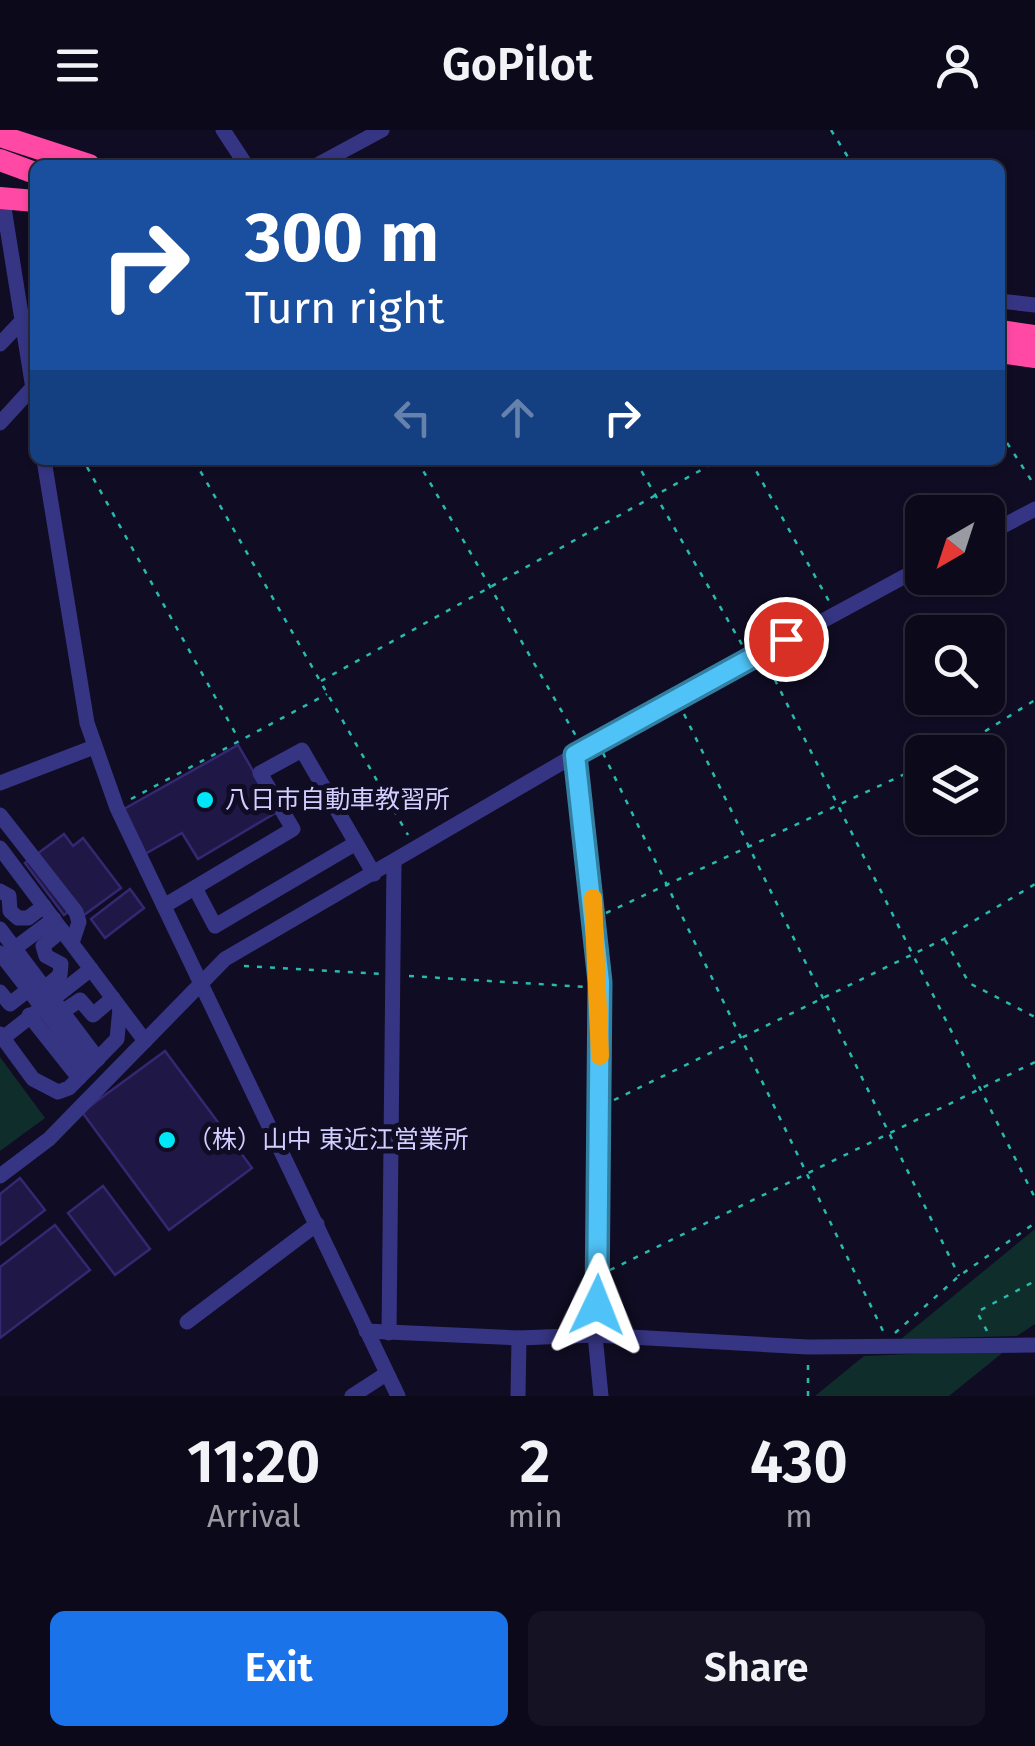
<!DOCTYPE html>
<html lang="en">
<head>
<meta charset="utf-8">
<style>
	:root { --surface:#0c091a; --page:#151223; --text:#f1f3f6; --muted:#9a9aa2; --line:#2c2a39; --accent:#1a73e8 }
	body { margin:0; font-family:"Fira Sans","Noto Sans JP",sans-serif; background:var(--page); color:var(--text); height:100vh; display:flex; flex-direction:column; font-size:38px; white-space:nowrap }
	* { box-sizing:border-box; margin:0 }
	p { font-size:32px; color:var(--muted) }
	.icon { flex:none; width:55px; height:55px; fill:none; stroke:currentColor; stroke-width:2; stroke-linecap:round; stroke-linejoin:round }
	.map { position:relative; height:1266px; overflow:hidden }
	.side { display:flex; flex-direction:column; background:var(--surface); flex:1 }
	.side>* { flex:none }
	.guide { position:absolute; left:30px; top:30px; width:975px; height:305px; border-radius:15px; box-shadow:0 2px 8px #0004,0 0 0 2px var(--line); background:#1a4fa0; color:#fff; overflow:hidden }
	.needle { width:65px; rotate:219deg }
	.controls { position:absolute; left:905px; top:365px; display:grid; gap:20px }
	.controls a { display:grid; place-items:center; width:100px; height:100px; border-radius:15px; background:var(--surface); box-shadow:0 2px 8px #0004,0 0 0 2px var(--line); font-size:50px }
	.pin { position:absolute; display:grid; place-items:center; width:85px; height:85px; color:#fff; margin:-42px; border:5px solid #fff; border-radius:50%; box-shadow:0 2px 10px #0007 }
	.me { position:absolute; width:110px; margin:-55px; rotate:2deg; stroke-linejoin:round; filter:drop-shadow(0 0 8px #0008) }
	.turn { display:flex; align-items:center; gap:35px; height:210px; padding:0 50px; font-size:45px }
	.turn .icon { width:130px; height:130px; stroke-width:2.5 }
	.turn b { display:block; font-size:70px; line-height:85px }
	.lanes { display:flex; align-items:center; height:95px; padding:0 50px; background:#0003; justify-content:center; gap:50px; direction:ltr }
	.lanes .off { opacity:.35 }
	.eta { display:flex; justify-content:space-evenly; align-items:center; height:170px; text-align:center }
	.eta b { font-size:60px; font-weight:600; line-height:70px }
	.button { display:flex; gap:20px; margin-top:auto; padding:20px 50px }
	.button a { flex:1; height:115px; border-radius:15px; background:var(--accent); color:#fff; font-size:40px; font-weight:600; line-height:115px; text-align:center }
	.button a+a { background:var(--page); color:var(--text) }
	header { display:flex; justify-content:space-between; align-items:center; height:130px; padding:0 50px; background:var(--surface); font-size:45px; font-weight:600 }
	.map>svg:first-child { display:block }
	.green { fill:#0f2d2b }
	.building { fill:#1f1745; stroke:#352872; stroke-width:2.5 }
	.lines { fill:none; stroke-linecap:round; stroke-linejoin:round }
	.path { stroke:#27baad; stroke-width:2.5; stroke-dasharray:5 8; stroke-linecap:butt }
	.minor { stroke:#363584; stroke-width:15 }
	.highway { stroke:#ff49a5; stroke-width:22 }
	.route-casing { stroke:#337fa1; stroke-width:25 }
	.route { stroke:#4fc3f7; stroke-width:18 }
	.slow { stroke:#f59e0b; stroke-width:18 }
	.poi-dot { fill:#00e6f9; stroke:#100c23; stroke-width:4 }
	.labels { text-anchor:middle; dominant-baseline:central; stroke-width:10; stroke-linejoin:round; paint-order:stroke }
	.poi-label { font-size:25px; fill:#d2ceff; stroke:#100c23; text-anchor:start }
</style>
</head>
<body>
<header><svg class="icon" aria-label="menu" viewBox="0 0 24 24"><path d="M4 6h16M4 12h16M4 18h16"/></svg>GoPilot<svg class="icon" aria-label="person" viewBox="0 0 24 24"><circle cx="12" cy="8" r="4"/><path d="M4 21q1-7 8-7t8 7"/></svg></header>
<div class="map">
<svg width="1035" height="1266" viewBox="0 0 1035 1266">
	<rect width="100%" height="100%" fill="#100c23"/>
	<g class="green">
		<polygon points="0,927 45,988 0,1021"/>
		<polygon points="1035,1099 1035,1194 1017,1206 901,1209"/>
		<polygon points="1006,1220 949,1266 815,1266 864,1226"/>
	</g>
	<g class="building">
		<polygon points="238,615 277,682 198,729 182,703 145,724 124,679"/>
		<polygon points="64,704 73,716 83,708 121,758 84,785 76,776 64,785 25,733"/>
		<polygon points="130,759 144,778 105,808 91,789"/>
		<polygon points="165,921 252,1038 169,1100 82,982"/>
		<polygon points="20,1048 45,1080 0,1115 0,1064"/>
		<polygon points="103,1056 150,1119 115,1145 68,1083"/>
		<polygon points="55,1095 90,1140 0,1208 0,1137"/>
	</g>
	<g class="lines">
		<g class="path">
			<polyline points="831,0 853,35"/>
			<polyline points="1000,302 1035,356"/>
			<polyline points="194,330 408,705"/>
			<polyline points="382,330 385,334 393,330"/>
			<polyline points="417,330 576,606"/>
			<polyline points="635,330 744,518"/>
			<polyline points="750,330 830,473"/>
			<polyline points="87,337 238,608"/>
			<polyline points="769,538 1035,1068"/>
			<polyline points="321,551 719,330"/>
			<polyline points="684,584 959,1146"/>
			<polyline points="952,622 1035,570"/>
			<polyline points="603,623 883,1201"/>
			<polyline points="131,669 327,564"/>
			<polyline points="606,783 922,636"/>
			<polyline points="945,810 969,853 1035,887"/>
			<polyline points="244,836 381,844"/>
			<polyline points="409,846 586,857"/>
			<polyline points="614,970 944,809 1035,754"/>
			<polyline points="610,1140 1035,932"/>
			<polyline points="987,1201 977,1182 1035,1151"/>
			<polyline points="895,1203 959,1146 1035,1093"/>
			<polyline points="808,1266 808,1233"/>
		</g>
		<g class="minor">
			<polyline points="223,0 246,35"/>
			<polyline points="317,35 382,0"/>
			<polyline points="4,78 35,271"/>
			<polyline points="1000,171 1035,175"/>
			<polyline points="0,214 20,193"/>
			<polyline points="0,293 33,257"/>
			<polyline points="44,330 87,593 117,678 398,1266"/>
			<polyline points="988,404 1035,379"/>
			<polyline points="575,625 600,853 595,1205 601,1266"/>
			<polyline points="0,653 94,617"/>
			<polyline points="0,685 76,782 79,792 72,813"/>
			<polyline points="0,718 145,911"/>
			<polyline points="195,758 215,796 356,713"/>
			<polyline points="0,761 9,766 10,781 18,788 28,788 44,776"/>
			<polyline points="164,776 293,699 260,643 302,620 374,744"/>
			<polyline points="0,799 98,929"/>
			<polyline points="0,823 89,938"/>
			<polyline points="7,824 54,789"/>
			<polyline points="45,858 60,845 61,834 46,826 43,816 62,800"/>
			<polyline points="0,862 10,874 28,860"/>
			<polyline points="62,882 80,870 93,885 113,868"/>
			<polyline points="29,885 79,948"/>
			<polyline points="0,904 33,949 58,962 69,958 117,909 120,878"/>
			<polyline points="3,908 91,839"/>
			<polyline points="0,1046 49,1009 225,829 575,625 922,437"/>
			<polyline points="187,1192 317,1094"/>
			<polyline points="366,1201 519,1208 595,1205 808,1217 1035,1215"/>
			<polyline points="389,1203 394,733"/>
			<polyline points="352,1266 386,1244"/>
			<polyline points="518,1266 519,1208"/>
		</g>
		<g class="highway">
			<polyline points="0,6 89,35"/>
			<polyline points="0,30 35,43"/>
			<polyline points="0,68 35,71"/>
			<polyline points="1000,201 1035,206"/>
			<polyline points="1000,222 1035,227"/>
		</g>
	</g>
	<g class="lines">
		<g class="route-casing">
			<polyline id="route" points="597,1175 600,852 575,625 786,509"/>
		</g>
		<use href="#route" class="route"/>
		<polyline class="slow" points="593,768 600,926"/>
	</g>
	<g class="poi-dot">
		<circle cx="205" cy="670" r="10"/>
		<circle cx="167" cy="1010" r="10"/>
	</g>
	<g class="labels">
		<g class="poi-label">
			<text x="225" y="670">八日市自動車教習所</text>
			<text x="187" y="1010">（株）山中 東近江営業所</text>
		</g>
	</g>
</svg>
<div class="controls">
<a><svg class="needle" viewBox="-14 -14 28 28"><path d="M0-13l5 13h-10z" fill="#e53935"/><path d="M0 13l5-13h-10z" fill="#9a9aa2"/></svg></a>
<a><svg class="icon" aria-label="search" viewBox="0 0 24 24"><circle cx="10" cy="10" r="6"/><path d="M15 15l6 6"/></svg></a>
<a><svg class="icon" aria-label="layers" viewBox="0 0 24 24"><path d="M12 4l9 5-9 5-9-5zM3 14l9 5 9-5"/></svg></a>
</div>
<div class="pin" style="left:786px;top:509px;background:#d93025"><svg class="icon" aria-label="arrive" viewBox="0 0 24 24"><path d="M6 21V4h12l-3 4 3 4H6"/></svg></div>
<svg class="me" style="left:597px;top:1175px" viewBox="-20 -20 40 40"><path d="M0-17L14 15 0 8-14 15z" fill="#4fc3f7" stroke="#fff" stroke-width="4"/></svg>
<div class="guide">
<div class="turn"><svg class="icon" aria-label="right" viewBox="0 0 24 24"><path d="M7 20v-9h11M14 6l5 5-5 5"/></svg><div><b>300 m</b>Turn right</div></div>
<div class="lanes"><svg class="icon off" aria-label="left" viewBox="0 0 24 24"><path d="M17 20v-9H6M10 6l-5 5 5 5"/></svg><svg class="icon off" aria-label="ahead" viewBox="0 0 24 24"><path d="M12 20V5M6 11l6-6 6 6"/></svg><svg class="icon" aria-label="right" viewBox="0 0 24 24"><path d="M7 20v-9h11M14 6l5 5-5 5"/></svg></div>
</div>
</div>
<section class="side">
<div class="eta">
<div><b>11:20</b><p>Arrival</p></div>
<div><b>2</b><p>min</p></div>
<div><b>430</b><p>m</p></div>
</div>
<div class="button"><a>Exit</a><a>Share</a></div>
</section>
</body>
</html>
